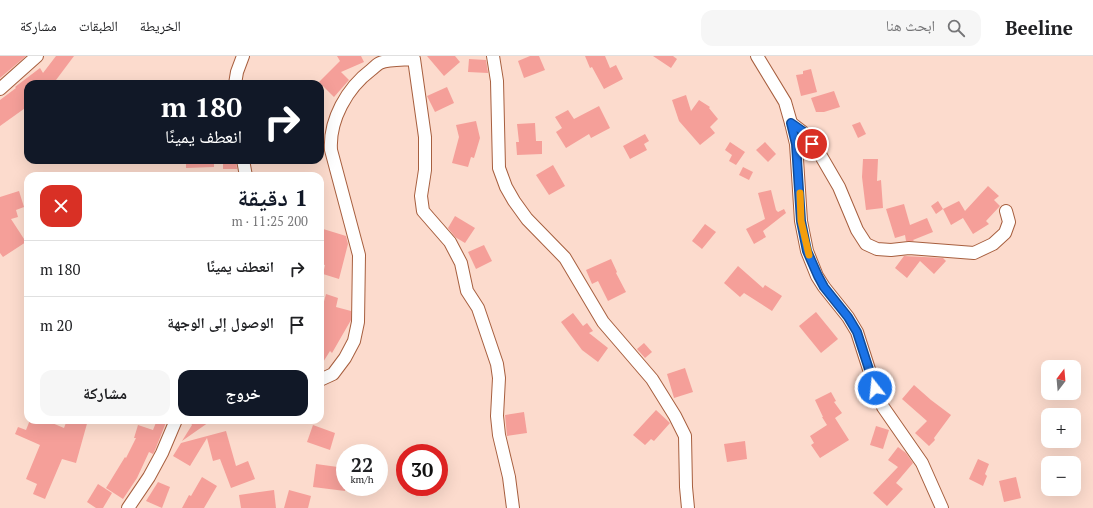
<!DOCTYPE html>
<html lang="ar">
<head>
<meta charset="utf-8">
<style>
	:root { --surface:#fff; --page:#f6f6f6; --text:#202124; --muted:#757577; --line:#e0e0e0; --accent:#111827 }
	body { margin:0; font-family:"PT Serif","Noto Naskh Arabic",serif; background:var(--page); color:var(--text); direction:rtl; height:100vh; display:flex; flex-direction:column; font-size:15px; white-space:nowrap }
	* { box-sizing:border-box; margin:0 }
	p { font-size:13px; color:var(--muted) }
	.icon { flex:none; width:22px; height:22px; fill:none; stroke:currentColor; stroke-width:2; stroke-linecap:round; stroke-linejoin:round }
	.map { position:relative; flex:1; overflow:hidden; direction:ltr }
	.drawer { position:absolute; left:24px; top:116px; width:300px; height:252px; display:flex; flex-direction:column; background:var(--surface); border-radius:12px; box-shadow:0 4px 16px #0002; direction:rtl }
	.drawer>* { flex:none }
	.hud { position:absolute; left:24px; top:24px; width:300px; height:84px; border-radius:12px; box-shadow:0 4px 16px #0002; direction:rtl; background:#111827; color:#fff; overflow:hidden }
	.needle { width:26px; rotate:16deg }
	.buttons { position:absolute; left:1041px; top:304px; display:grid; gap:8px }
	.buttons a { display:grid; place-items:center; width:40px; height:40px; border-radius:8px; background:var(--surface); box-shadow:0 4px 16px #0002; font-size:20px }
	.speed { position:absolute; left:336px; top:388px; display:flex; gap:8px; font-size:20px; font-weight:700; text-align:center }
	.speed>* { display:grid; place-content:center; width:52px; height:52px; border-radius:50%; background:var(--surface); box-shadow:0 4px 16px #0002; line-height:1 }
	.speed small { font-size:10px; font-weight:400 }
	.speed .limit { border:6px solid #d22; background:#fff; color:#111 }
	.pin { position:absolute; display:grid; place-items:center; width:34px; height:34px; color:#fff; margin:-17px; border:2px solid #fff; border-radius:50%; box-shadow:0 1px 4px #0007 }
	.me { position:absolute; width:44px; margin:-22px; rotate:344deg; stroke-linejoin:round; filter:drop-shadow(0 0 3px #0008) }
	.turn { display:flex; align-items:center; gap:14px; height:84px; padding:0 16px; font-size:18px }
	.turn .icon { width:52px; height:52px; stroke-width:2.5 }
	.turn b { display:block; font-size:28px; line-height:34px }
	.round { display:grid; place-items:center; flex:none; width:42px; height:42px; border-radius:12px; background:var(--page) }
	.headline { display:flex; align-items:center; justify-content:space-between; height:68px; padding:0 16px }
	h1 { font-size:24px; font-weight:700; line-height:30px; color:var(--accent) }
	.button { display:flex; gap:8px; margin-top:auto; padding:8px 16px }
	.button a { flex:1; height:46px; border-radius:12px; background:var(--accent); color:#fff; font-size:16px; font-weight:700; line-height:46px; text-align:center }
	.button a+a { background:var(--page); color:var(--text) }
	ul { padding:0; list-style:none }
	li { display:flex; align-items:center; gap:12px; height:56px; padding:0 16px; border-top:1px solid var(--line) }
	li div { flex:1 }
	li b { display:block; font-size:15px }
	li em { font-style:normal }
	header { display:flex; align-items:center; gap:24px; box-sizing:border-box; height:56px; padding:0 20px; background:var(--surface); border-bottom:1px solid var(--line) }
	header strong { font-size:19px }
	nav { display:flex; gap:22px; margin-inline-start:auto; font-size:14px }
	.search { width:280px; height:36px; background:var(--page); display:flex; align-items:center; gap:10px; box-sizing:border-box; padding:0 14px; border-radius:12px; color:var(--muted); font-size:15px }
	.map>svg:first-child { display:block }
	.building { fill:#f59f99 }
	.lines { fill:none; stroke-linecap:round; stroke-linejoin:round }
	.street-casing { stroke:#a75f3f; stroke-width:14 }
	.street { stroke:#fff; stroke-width:12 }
	.route-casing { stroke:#114b97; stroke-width:10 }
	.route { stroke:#1a73e8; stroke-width:7 }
	.slow { stroke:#f59e0b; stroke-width:7 }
</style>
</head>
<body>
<header>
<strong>Beeline</strong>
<div class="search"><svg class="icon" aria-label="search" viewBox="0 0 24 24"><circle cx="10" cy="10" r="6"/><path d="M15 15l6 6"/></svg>ابحث هنا</div>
<nav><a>الخريطة</a><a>الطبقات</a><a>مشاركة</a></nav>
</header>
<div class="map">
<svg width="1093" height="452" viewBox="0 0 1093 452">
	<rect width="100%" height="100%" fill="#fcdbcd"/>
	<g class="building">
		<polygon points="0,0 26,0 0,22"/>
		<polygon points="56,0 74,0 53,28 28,28 28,50 0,70 0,44 16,32 15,31 40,12 43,17"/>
		<polygon points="337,0 361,0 364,6 341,16 349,24 334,41 319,26 340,5"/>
		<polygon points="427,0 455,0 460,6 444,20"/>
		<polygon points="530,0 539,0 545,14 524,22 518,5"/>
		<polygon points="585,0 605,0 610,12 616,9 623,23 604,33 592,11 590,12"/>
		<polygon points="653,0 673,0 677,3 671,12"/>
		<polygon points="469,3 486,4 488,17 468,16"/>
		<polygon points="811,13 817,36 801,40 796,19 803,18 803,15"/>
		<polygon points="447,31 454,47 435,56 427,40"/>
		<polygon points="834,35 840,51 824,56 816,56 811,42"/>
		<polygon points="686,39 691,55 699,44 710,51 709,52 718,63 710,71 715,77 700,89 679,65 672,44"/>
		<polygon points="599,50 610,72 591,82 589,78 566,92 556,76 562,72 555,61 568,54 574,63"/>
		<polygon points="476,65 480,82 474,102 471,101 468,111 452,107 459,81 456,69"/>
		<polygon points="860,66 866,78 858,82 852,69"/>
		<polygon points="535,67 536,85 542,85 542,98 517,99 516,86 519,86 517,68"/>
		<polygon points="645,78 649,85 644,88 647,94 630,103 623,90"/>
		<polygon points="730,86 745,96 736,109 729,105 732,99 725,94"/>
		<polygon points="765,86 776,98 768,106 756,94"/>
		<polygon points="863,103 878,103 877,125 881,124 883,152 866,154 862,121"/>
		<polygon points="186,104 214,104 214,111 186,112"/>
		<polygon points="223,104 236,104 237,113 223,113"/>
		<polygon points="553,109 565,130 549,139 536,119"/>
		<polygon points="743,111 753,116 749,124 739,119"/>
		<polygon points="988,130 999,140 994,144 1000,150 986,165 989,168 973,178 963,162 951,169 943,153 936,158 931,150 938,145 943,153 959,145 965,155"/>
		<polygon points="771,134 776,154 778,156 784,153 786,157 763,175 766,181 754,188 746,173 765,163 758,137"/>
		<polygon points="19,135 24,151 16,154 18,161 11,163 26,186 3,201 0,197 0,141"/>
		<polygon points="904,148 910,169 927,162 933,176 913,184 914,185 906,185 905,179 895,182 886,153"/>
		<polygon points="455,160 475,172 465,187 455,181 448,172"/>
		<polygon points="705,168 716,176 702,193 692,185"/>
		<polygon points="320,172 346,180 348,188 339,223 323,218 325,209 320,208"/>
		<polygon points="484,189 492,205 476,213 468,196"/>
		<polygon points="904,200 943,202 946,205 934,218 920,205 907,222 895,212"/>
		<polygon points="611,203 617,216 616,217 626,236 608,245 598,225 592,228 586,214"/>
		<polygon points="738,210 763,232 765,229 782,240 772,255 744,237 740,241 724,227"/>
		<polygon points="326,238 338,242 336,251 351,255 351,264 332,297 330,295 320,311 320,261"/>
		<polygon points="816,256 838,283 821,297 799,270"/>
		<polygon points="573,257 583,270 587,267 593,275 589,277 608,292 598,306 582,294 561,266"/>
		<polygon points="644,287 652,296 645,302 637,293"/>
		<polygon points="685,312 693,336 674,342 667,318"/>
		<polygon points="914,329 931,344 951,359 934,382 935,384 929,390 915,377 927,365 902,343"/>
		<polygon points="831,336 836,345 834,346 842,357 835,362 849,384 820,402 811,389 814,387 810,380 827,369 822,361 823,361 815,344"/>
		<polygon points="656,354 670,367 654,385 651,383 645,389 633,379"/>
		<polygon points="524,356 527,377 507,380 505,359"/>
		<polygon points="30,364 45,364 64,372 67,364 88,364 76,407 62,403 45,443 33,438 37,428 26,423 40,389 15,378 18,371 26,374"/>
		<polygon points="157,364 167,364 155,394 153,398 149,396 137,422 123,443 106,432 125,401 126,402 136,382 134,382 138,369 153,374"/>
		<polygon points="189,364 212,364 182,385 192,369"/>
		<polygon points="313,369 335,377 330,394 307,386"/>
		<polygon points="876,370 889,374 883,393 870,389"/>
		<polygon points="226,375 236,410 248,405 255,423 231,432 220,403 213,405 207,382 190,410 173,400 181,387"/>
		<polygon points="745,385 747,403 727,406 724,388"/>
		<polygon points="898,391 906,397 913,407 896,427 903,433 887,450 873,437 898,411 888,404"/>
		<polygon points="978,403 989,408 985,418 987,420 983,430 969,423"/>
		<polygon points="316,408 345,412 345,435 313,431"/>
		<polygon points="202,421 217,430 204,452 182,452 189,439 191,440"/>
		<polygon points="1016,421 1021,442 1004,446 999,425"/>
		<polygon points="158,426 170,431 162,452 146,445"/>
		<polygon points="98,428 112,437 103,452 96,452 87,446"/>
		<polygon points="274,434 276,452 241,452 239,439"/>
		<polygon points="289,434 311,440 308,452 284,452"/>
	</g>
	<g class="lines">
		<g class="street-casing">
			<g id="street">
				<polyline points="493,0 497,25 499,112 506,131 514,145 527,163 565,202 603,266 652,323 675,360 685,380 686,431 688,452"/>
				<polyline points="757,0 785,46 791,67 796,88 801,165 807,195 817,220 824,231 848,261 857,276 875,332 883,351 922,407 942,452"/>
				<polyline points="235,28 237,16 243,0"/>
				<polyline points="0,33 37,0"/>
				<polyline points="791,67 804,77 821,100 839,131 857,174 866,188 877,193 891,194 909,192 974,197 993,188 1005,177 1009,166 1006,155"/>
				<polyline points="243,104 246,120"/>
				<path d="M320 324 333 318 345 302 354 285 358 266 359 199 331 94C329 64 347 32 371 14 374 12 377 8 380 7 388 3 405 4 414 3L425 81V114L421 140 423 155 450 186 461 207 467 235 478 252 497 308 499 322 497 360 499 379 509 421 513 452"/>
				<polyline points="128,452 149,421 162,397 176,364"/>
			</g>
		</g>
		<use href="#street" class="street"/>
	</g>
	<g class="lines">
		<g class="route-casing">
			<polyline id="route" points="812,88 804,76 791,67 796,88 801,165 807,195 818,220 824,231 848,261 857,276 875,332"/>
		</g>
		<use href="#route" class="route"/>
		<polyline class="slow" points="800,137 801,165 809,199"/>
	</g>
</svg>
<div class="buttons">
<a><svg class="needle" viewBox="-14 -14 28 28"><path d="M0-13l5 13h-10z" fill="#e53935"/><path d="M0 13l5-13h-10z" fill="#757577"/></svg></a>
<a>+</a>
<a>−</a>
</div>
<div class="speed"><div>22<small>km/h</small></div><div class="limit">30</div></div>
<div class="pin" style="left:812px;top:88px;background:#d93025"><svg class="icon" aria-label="arrive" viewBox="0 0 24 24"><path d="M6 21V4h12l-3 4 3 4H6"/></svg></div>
<svg class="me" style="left:875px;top:332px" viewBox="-20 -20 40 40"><circle r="17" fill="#1a73e8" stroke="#fff" stroke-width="3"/><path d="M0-11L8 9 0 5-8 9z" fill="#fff"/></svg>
<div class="hud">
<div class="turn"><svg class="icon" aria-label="right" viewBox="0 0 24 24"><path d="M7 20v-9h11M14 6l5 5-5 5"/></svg><div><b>180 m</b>انعطف يمينًا</div></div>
</div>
<section class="drawer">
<div class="headline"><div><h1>1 دقيقة</h1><p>200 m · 11:25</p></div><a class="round" style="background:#d93025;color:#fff"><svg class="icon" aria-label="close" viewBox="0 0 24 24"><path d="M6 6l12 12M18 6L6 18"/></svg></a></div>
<ul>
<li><svg class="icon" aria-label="right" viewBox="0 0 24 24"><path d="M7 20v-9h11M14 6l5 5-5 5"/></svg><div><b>انعطف يمينًا</b></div><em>180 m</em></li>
<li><svg class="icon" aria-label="arrive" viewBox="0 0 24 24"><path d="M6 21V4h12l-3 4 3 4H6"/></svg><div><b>الوصول إلى الوجهة</b></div><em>20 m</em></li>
</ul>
<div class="button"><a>خروج</a><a>مشاركة</a></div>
</section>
</div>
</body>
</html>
